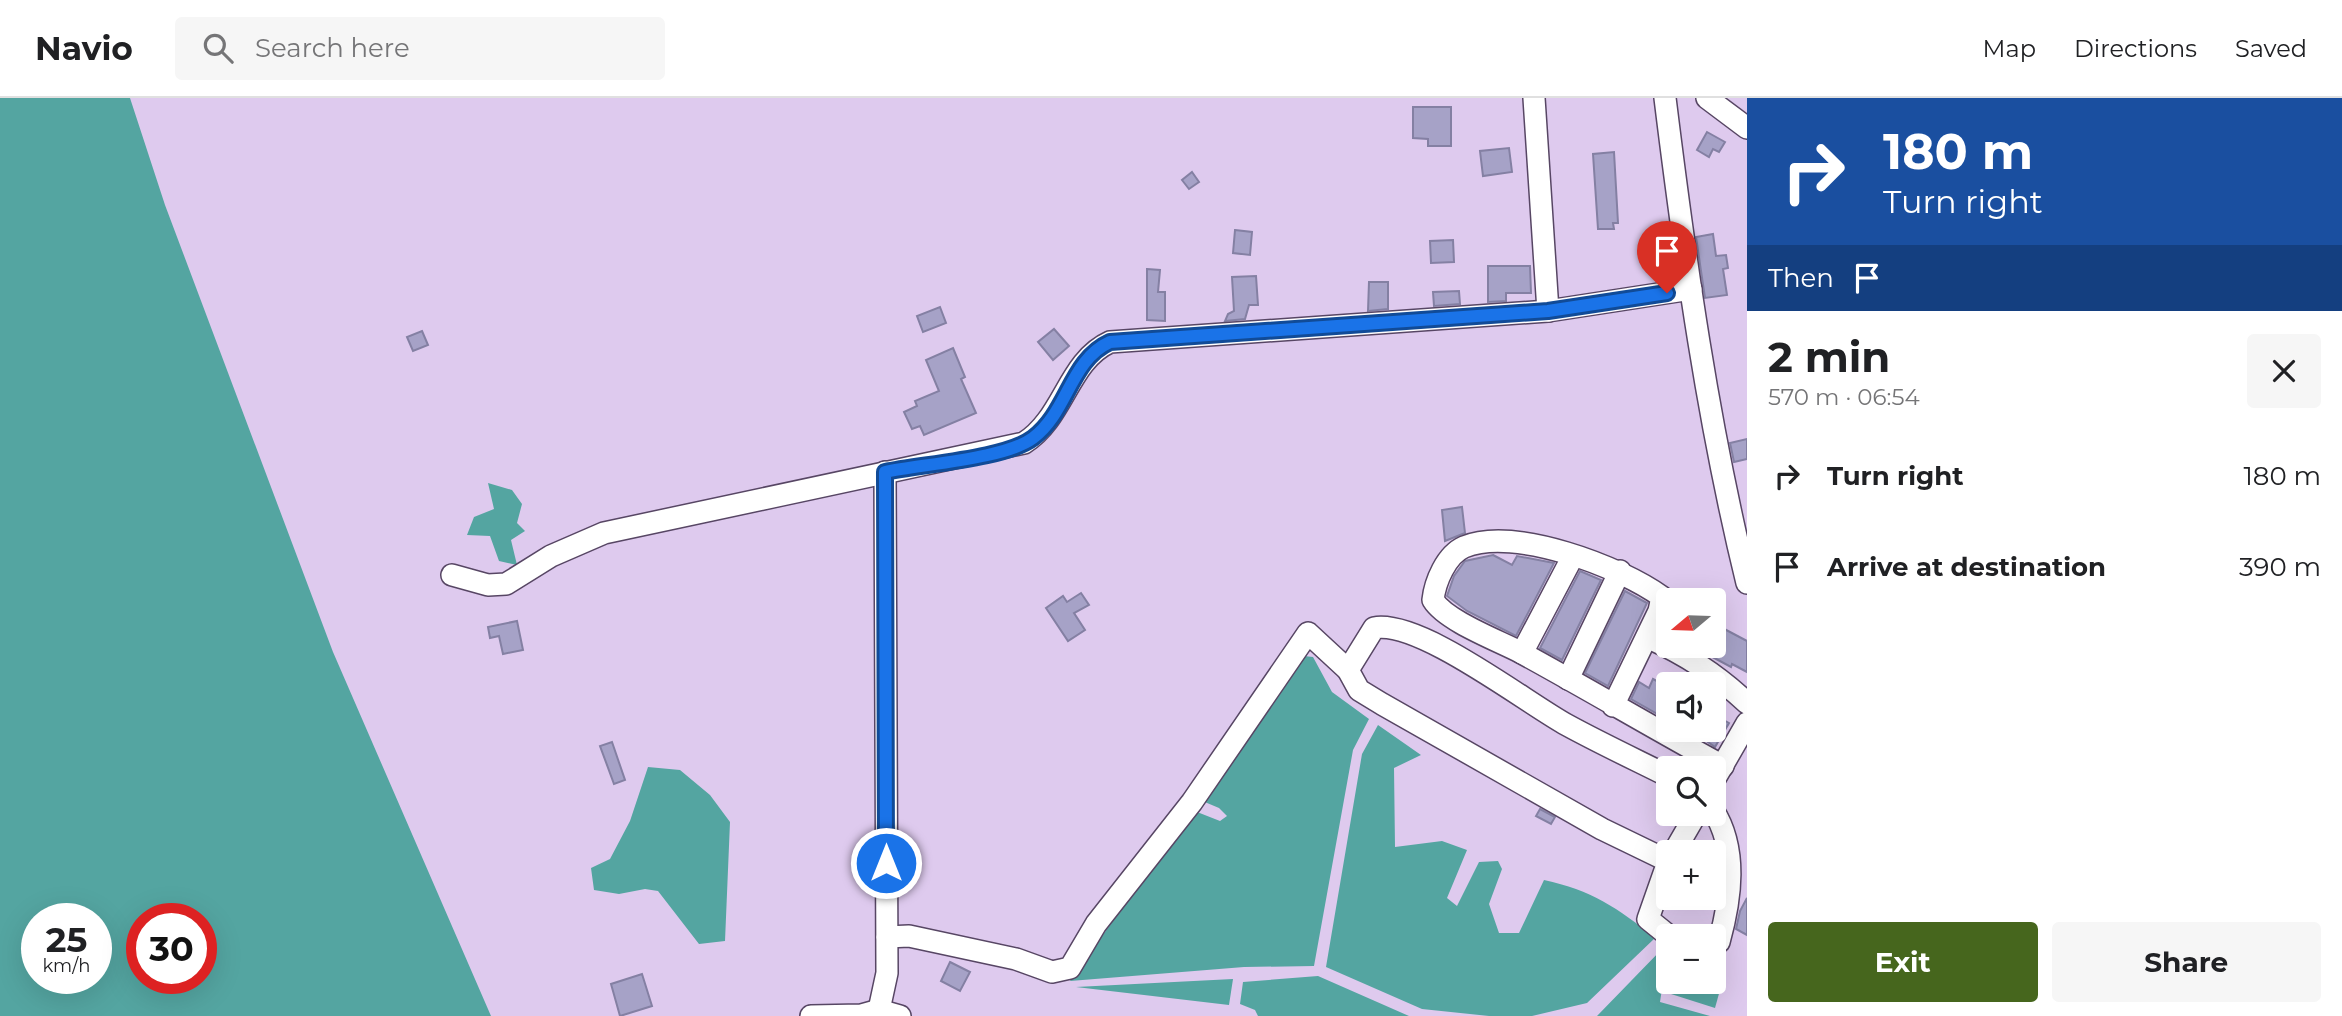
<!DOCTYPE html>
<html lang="en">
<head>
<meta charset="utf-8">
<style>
	:root { --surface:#fff; --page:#f6f6f6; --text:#202124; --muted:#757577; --line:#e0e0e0; --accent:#46661d }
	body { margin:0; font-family:Montserrat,sans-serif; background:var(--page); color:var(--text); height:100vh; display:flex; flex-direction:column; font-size:26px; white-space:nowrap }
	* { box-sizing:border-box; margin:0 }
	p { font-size:23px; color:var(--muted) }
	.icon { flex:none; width:38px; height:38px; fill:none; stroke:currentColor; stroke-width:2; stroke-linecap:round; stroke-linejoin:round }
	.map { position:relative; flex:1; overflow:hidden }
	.sheet { display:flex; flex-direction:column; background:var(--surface); width:595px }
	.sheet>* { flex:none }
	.hud { background:#1a4fa0; color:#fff; overflow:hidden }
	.needle { width:46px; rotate:251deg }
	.controls { position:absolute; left:1656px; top:490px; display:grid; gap:14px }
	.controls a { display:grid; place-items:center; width:70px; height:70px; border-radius:7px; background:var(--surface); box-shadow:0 7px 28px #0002; font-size:35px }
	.speed { position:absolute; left:21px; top:805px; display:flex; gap:14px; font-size:35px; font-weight:700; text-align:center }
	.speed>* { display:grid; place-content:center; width:91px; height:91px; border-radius:50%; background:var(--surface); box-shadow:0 7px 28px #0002; line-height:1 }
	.speed small { font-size:18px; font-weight:400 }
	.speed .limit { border:10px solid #d22; background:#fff; color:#111 }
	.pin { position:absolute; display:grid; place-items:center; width:60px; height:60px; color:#fff; margin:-72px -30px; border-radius:50% 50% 50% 0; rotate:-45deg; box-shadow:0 0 7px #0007 }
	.pin .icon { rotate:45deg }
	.me { position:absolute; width:77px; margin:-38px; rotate:0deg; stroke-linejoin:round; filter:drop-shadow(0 0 5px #0008) }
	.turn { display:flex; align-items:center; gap:24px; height:147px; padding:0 21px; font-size:32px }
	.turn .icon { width:91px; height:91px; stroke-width:2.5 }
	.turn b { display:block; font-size:49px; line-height:60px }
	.then { display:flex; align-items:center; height:66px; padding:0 21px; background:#0003; gap:14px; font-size:26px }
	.round { display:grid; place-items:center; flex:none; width:74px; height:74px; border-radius:7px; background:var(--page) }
	.headline { display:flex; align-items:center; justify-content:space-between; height:119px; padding:0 21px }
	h1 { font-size:42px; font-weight:700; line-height:52px }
	.cta { display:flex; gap:14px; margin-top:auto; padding:14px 21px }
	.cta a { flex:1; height:80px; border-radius:7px; background:var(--accent); color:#fff; font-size:28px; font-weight:700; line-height:80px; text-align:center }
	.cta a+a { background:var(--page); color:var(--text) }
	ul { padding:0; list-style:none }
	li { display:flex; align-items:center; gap:21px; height:91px; padding:0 21px }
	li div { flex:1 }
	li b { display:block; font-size:26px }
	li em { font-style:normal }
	header { display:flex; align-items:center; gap:42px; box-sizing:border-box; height:98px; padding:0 35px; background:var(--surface); border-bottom:2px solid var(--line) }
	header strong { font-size:33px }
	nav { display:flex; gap:38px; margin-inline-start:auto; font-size:24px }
	.search { width:490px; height:63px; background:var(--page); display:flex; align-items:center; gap:18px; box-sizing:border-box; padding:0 24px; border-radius:7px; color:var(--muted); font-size:26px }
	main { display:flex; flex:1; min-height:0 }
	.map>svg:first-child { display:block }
	.water { fill:#54a5a1; fill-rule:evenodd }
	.building { fill:#a6a2c7; stroke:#8480a3; stroke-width:2 }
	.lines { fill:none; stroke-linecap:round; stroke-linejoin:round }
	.minor-casing { stroke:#574664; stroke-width:24 }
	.minor { stroke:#fff; stroke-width:21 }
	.route-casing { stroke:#114b97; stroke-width:18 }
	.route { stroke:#1a73e8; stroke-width:12 }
</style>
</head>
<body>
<header>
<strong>Navio</strong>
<div class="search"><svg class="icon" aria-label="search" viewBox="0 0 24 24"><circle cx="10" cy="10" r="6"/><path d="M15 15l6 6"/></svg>Search here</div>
<nav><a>Map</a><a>Directions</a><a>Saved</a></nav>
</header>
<main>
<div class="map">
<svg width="1747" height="918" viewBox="0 0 1747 918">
	<rect width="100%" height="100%" fill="#decaee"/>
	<g class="water">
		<path d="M0 0H130L165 107 333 554 491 918H0ZM37 821H96V880H37ZM142 821H201V880H142Z"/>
		<polygon points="488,385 512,392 522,406 517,425 525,433 511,442 517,467 499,463 490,438 467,437 474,419 494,411"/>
		<polygon points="1304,558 1313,559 1332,594 1369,621 1353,652 1314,868 1244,869 1070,883 1192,712 1220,723 1227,718 1219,710 1200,702"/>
		<path d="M1378 627 1421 657 1394 670 1395 749 1442 743 1467 752 1447 800 1457 808 1479 764 1498 763 1502 771 1489 806 1499 835H1519L1544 782C1591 792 1618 810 1655 840L1587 905 1532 918H1489L1422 911 1326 869 1362 656Z"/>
		<polygon points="648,669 680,672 710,697 730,724 725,843 699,846 658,793 645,791 619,796 594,792 591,770 610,761 630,723"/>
		<polygon points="1663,850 1668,851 1660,904 1710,918 1597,918"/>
		<polygon points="1318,878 1409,918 1258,918 1255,912 1240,906 1243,884"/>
		<polygon points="1233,881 1229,907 1076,889"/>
		<polygon points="1672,884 1694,884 1720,892 1715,910 1671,896"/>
	</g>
	<g class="building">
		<polygon points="1413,9 1451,9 1451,48 1428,48 1428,41 1413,40"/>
		<polygon points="1707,34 1725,44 1719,54 1713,51 1709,59 1697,52"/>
		<polygon points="1509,50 1512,74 1483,78 1480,53"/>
		<polygon points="1614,54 1618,125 1613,125 1614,131 1598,131 1593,56"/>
		<polygon points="1192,74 1199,84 1189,91 1182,82"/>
		<polygon points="1235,132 1252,134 1250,157 1233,155"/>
		<polygon points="1713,136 1716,158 1726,157 1728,170 1723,171 1727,197 1705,200 1696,139"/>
		<polygon points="1453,142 1454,164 1431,165 1430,143"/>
		<polygon points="1488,168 1530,168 1531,195 1506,195 1506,203 1488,204"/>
		<polygon points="1147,171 1160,172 1158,194 1165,194 1165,223 1147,222"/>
		<polygon points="1256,178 1258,207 1249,207 1245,221 1225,223 1228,216 1234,213 1232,179"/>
		<polygon points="1369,184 1388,184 1388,211 1368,213"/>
		<polygon points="1459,193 1460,206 1434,208 1433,194"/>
		<polygon points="940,209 946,225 923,234 917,218"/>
		<polygon points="1054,231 1069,248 1053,262 1038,244"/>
		<polygon points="422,233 428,247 413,253 407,239"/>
		<polygon points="953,250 965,279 961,281 976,315 924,337 920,328 912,331 904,314 917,308 915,303 939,293 926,262"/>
		<polygon points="1747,341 1747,361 1734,364 1730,345"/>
		<polygon points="1462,409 1465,435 1445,443 1442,412"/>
		<polygon points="1493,457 1512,467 1517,458 1554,465 1516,538 1467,513 1447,498 1454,478 1465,463"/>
		<polygon points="1580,473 1601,482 1562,562 1540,550"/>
		<polygon points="1625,493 1647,505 1608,588 1585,575"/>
		<polygon points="1081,495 1089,507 1074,515 1085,532 1068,543 1046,510 1063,498 1067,504"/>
		<polygon points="517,523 523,552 503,556 499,538 490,540 488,529"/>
		<polygon points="1713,525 1747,543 1747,574 1732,566 1731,569 1692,548 1713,548"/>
		<polygon points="1653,581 1668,589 1668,622 1631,601 1639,584 1649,590"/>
		<polygon points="1713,616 1729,625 1715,649 1691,632 1713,632"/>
		<polygon points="612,644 625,682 614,686 600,648"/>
		<polygon points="1540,711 1555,719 1551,726 1536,718"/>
		<polygon points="1747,800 1747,837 1736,831 1740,813"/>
		<polygon points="950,864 970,874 960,893 941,883"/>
		<polygon points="642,876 652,908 620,918 611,886"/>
	</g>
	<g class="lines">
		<g class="minor-casing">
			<g id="minor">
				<polyline points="1534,0 1548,213"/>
				<path d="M1665 0C1685 162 1708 326 1747 485"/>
				<polyline points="1707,0 1747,30"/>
				<path d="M452 477 488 487 506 486 551 458 604 435 1024 345C1064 320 1068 263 1110 244L1548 213 1691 191"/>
				<path d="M1647 539C1686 557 1716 576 1747 605"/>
				<polyline points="1522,555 1573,458"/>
				<path d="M1348 572 1374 530C1419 521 1525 604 1567 627 1600 645 1634 661 1668 678"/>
				<polyline points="1568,581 1620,473"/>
				<path d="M1613 608 1659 513 1662 499C1621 469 1514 428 1464 449 1446 457 1435 484 1433 502 1446 523 1497 542 1520 554 1588 591 1655 631 1723 668"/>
				<polyline points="1713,684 1747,625"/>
				<path d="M1713 712C1738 751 1731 801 1719 844"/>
				<polyline points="1674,754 1696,716"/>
				<polyline points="1668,764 1648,821 1669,838"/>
				<polyline points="887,839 909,838 1016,861 1052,874 1070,870 1096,826 1192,704 1308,535 1348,572 1359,592 1382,606 1602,731 1668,763"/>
				<polyline points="879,912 887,875 885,374"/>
				<polyline points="811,918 861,917 879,912 900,918"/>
			</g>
		</g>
		<use href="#minor" class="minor"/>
	</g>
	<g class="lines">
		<g class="route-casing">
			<path id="route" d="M886 765 885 374C922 366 1005 361 1033 340 1068 314 1070 262 1110 244L1548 213 1667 195"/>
		</g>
		<use href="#route" class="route"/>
	</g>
</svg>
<div class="controls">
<a><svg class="needle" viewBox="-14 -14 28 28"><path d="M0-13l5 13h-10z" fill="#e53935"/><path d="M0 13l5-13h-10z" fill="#757577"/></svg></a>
<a><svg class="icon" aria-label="sound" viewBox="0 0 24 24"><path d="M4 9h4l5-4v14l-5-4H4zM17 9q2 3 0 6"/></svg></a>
<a><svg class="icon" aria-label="search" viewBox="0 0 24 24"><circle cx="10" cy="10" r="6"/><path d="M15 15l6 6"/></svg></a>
<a>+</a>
<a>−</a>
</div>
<div class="speed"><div>25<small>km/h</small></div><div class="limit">30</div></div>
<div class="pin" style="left:1667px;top:195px;background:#d93025"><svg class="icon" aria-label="arrive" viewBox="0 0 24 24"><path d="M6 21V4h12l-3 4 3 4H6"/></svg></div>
<svg class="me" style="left:886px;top:765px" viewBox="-20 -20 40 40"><circle r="17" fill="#1a73e8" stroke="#fff" stroke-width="3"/><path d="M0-11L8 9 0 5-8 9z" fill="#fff"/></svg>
</div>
<section class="sheet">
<div class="hud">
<div class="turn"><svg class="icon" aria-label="right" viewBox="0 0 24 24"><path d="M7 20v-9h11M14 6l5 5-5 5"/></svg><div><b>180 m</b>Turn right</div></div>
<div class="then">Then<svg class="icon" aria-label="arrive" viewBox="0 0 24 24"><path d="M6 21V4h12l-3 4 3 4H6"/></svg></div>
</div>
<div class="headline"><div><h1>2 min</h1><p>570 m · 06:54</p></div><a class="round"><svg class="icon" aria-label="close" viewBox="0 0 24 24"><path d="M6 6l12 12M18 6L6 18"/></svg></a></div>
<ul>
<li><svg class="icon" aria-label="right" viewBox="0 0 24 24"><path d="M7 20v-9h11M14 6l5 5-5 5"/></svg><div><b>Turn right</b></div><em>180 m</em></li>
<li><svg class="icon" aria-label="arrive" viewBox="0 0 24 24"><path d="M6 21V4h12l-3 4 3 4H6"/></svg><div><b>Arrive at destination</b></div><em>390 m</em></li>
</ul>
<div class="cta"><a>Exit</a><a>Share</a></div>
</section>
</main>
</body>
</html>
